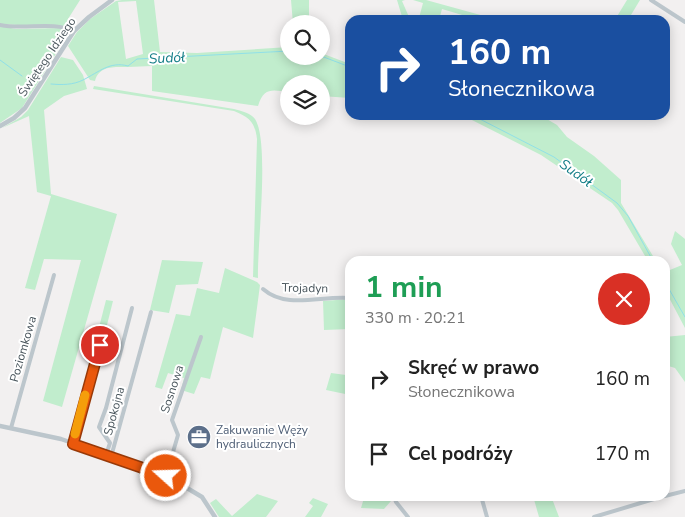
<!DOCTYPE html>
<html lang="pl">
<head>
<meta charset="utf-8">
<style>
	:root { --surface:#fff; --page:#f6f6f6; --text:#222; --muted:#767676 }
	body { margin:0; font-family:"Nunito Sans",sans-serif; background:var(--page); color:var(--text); height:100vh; display:flex; flex-direction:column; font-size:19px; white-space:nowrap }
	* { box-sizing:border-box; margin:0 }
	p { font-size:16px; color:var(--muted) }
	.icon { flex:none; width:28px; height:28px; fill:none; stroke:currentColor; stroke-width:2; stroke-linecap:round; stroke-linejoin:round }
	.map { position:relative; flex:1; overflow:hidden }
	.drawer { position:absolute; left:345px; top:256px; width:325px; height:245px; display:flex; flex-direction:column; background:var(--surface); border-radius:15px; box-shadow:0 2px 12px #0003 }
	.drawer>* { flex:none }
	.hud { position:absolute; left:345px; top:15px; width:325px; height:105px; border-radius:15px; box-shadow:0 2px 12px #0003; background:#1a4fa0; color:#fff; overflow:hidden }
	.fabs { position:absolute; left:280px; top:15px; display:grid; gap:10px }
	.fabs a { display:grid; place-items:center; width:50px; height:50px; border-radius:50%; background:var(--surface); box-shadow:0 2px 12px #0003; font-size:25px }
	.pin { position:absolute; display:grid; place-items:center; width:42px; height:42px; color:#fff; margin:-21px; border:2px solid #fff; border-radius:50%; box-shadow:0 1px 5px #0007 }
	.me { position:absolute; width:55px; margin:-28px; rotate:290deg; stroke-linejoin:round; filter:drop-shadow(0 0 4px #0008) }
	.turn { display:flex; align-items:center; gap:18px; height:105px; padding:0 20px; font-size:22px }
	.turn .icon { width:65px; height:65px; stroke-width:2.5 }
	.turn b { display:block; font-size:35px; line-height:42px }
	.round { display:grid; place-items:center; flex:none; width:52px; height:52px; border-radius:26px; background:var(--page) }
	.summary { display:flex; align-items:center; justify-content:space-between; height:85px; padding:0 20px }
	h1 { font-size:30px; font-weight:700; line-height:38px; color:#1e9e55 }
	ul { padding:0; list-style:none }
	li { display:flex; align-items:center; gap:15px; height:75px; padding:0 20px }
	li div { flex:1 }
	li b { display:block; font-size:19px }
	li em { font-style:normal }
	.map>svg:first-child { display:block }
	.green { fill:#c1edcd; fill-rule:evenodd }
	.lines { fill:none; stroke-linecap:round; stroke-linejoin:round }
	.stream { stroke:#90e0e8; stroke-width:1 }
	.minor { stroke:#bcc6cc; stroke-width:4 }
	.tertiary { stroke:#bcc6cc; stroke-width:4.5 }
	.route-casing { stroke:#983908; stroke-width:12 }
	.route { stroke:#ea580c; stroke-width:9 }
	.slow { stroke:#f59e0b; stroke-width:9 }
	.labels { text-anchor:middle; dominant-baseline:central; stroke-width:4; stroke-linejoin:round; paint-order:stroke }
	.street-label { font-size:12px; fill:#49555c; stroke:#fff }
	.service-label { font-size:12px; fill:#4e5e75; stroke:#fff; text-anchor:start }
	.water-label { font-size:14px; font-style:italic; fill:#137d87; stroke:#fff }
</style>
</head>
<body>
<div class="map">
<svg width="685" height="517" viewBox="0 0 685 517">
	<rect width="100%" height="100%" fill="#f2f0f0"/>
	<g class="green">
		<polygon points="0,0 80,0 68,19 77,21 71,28 0,24"/>
		<path d="M122 0H154L160 52 197 53 289 47V56H321V53L350 64V98L321 96V84H289V92C272 90 264 87 258 106L152 91V66C144 66 136 67 128 67 115 67 99 65 95 81L90 80 68 46 77 32 90 19 116 1ZM136 1 143 54 126 59 118 2Z"/>
		<polygon points="291,0 309,0 309,17 313,22 293,24"/>
		<polygon points="397,0 405,0 402,1 409,17 419,18 423,3 413,0 426,0 495,19 479,20 442,9 439,20 403,20"/>
		<polygon points="627,0 640,0 628,20 620,20 616,18"/>
		<polygon points="0,26 16,29 62,28 65,39 22,108 0,123"/>
		<polygon points="61,57 73,60 83,75 87,89 64,96 44,110 51,194 117,214 62,407 43,401 81,260 44,259 35,290 25,288 51,196 37,192 29,116 2,128 21,117 28,110"/>
		<path d="M94 86 234 109C241 111 251 113 255 119 270 142 257 245 258 278L253 277 257 139C255 122 249 117 234 111L93 89Z"/>
		<polygon points="462,115 540,115 557,125 567,137 594,156 621,180 621,203 656,261 648,261 618,210 612,203 541,155"/>
		<polygon points="675,231 685,239 685,328 665,290 665,272 682,265 671,244"/>
		<polygon points="162,260 203,262 198,284 176,285 169,313 150,310"/>
		<polygon points="225,268 257,282 260,285 253,338 223,327 210,379 201,377 194,394 181,390 184,378 168,373 162,389 155,387 176,314 190,316 197,288 219,293"/>
		<polygon points="350,299 350,329 324,330 323,301"/>
		<polygon points="106,300 113,301 102,345 95,343"/>
		<polygon points="685,335 685,382 675,368 665,365 665,337"/>
		<polygon points="347,368 350,369 350,395 326,390 331,373 346,375"/>
		<polygon points="257,494 278,501 266,517 219,517 210,503 216,499 232,516"/>
		<polygon points="359,496 391,496 391,501 384,509 361,508 364,498"/>
		<polygon points="533,496 551,496 559,517 539,517"/>
		<polygon points="313,498 328,504 321,517 305,517 313,506 309,503"/>
	</g>
	<g class="lines">
		<g class="stream">
			<polyline points="321,56 350,67"/>
			<polyline points="0,60 22,76"/>
			<polyline points="27,80 33,84"/>
			<path d="M51 84C62 85 73 85 83 80 99 72 110 61 128 66L137 59 289 51"/>
			<polyline points="472,115 554,157 617,203 628,216 653,261"/>
			<polyline points="665,282 685,317"/>
		</g>
		<g class="minor">
			<polyline points="651,0 685,22"/>
			<path d="M0 25C25 30 52 21 74 31"/>
			<path d="M263 289C287 310 322 295 350 298"/>
			<polyline points="11,428 54,275"/>
			<polyline points="73,444 100,345"/>
			<polyline points="106,455 110,443 99,427 106,408 132,308"/>
			<polyline points="111,457 151,312"/>
			<polyline points="166,476 178,435 172,420 201,337"/>
			<polyline points="394,496 396,502 408,517"/>
			<polyline points="481,496 487,517"/>
			<polyline points="665,496 685,491"/>
			<polyline points="594,517 664,496"/>
		</g>
		<g class="tertiary">
			<polyline points="0,126 14,118 25,108 74,31 89,17 112,0"/>
			<polyline points="0,426 61,439 167,476 202,497 215,517"/>
		</g>
	</g>
	<g class="lines">
		<g class="route-casing">
			<polyline id="route" points="100,345 73,444 166,476"/>
		</g>
		<use href="#route" class="route"/>
		<polyline class="slow" points="75,434 85,395"/>
	</g>
	<defs>
		<g id="office-disc" transform="scale(1.25)"><circle r="9.5" fill="#5c6f8a" stroke="#fff"/><path d="M-6-3h4V-5.5h4V-3h4V5H-6ZM-1-4.5V-3h2v-1.5ZM-6 0V1H6V0Z" fill="#fff"/></g>
	</defs>
	<g fill-rule="evenodd">
		<use href="#office-disc" x="199" y="437"/>
	</g>
	<g class="labels">
		<g class="street-label">
			<text transform="translate(47 57) rotate(-56)">Świętego Idziego</text>
			<text transform="translate(305 288) rotate(1)">Trojadyn</text>
			<text transform="translate(23 349) rotate(-74)">Poziomkowa</text>
			<text transform="translate(172 389) rotate(-72)">Sosnowa</text>
			<text transform="translate(114 411) rotate(-75)">Spokojna</text>
		</g>
		<g class="service-label">
			<text x="216" y="430">Zakuwanie Węży<tspan x="216" dy="14">hydraulicznych</tspan></text>
		</g>
		<g class="water-label">
			<text transform="translate(167 58) rotate(-3)">Sudół</text>
			<text transform="translate(576 173) rotate(36)">Sudół</text>
		</g>
	</g>
</svg>
<div class="fabs">
<a><svg class="icon" aria-label="search" viewBox="0 0 24 24"><circle cx="10" cy="10" r="6"/><path d="M15 15l6 6"/></svg></a>
<a><svg class="icon" aria-label="layers" viewBox="0 0 24 24"><path d="M12 4l9 5-9 5-9-5zM3 14l9 5 9-5"/></svg></a>
</div>
<div class="pin" style="left:100px;top:345px;background:#d93025"><svg class="icon" aria-label="arrive" viewBox="0 0 24 24"><path d="M6 21V4h12l-3 4 3 4H6"/></svg></div>
<svg class="me" style="left:166px;top:476px" viewBox="-20 -20 40 40"><circle r="17" fill="#ea580c" stroke="#fff" stroke-width="3"/><path d="M0-11L8 9 0 5-8 9z" fill="#fff"/></svg>
<div class="hud">
<div class="turn"><svg class="icon" aria-label="right" viewBox="0 0 24 24"><path d="M7 20v-9h11M14 6l5 5-5 5"/></svg><div><b>160 m</b>Słonecznikowa</div></div>
</div>
<section class="drawer">
<div class="summary"><div><h1>1 min</h1><p>330 m · 20:21</p></div><a class="round" style="background:#d93025;color:#fff"><svg class="icon" aria-label="close" viewBox="0 0 24 24"><path d="M6 6l12 12M18 6L6 18"/></svg></a></div>
<ul>
<li><svg class="icon" aria-label="right" viewBox="0 0 24 24"><path d="M7 20v-9h11M14 6l5 5-5 5"/></svg><div><b>Skręć w prawo</b><p>Słonecznikowa</p></div><em>160 m</em></li>
<li><svg class="icon" aria-label="arrive" viewBox="0 0 24 24"><path d="M6 21V4h12l-3 4 3 4H6"/></svg><div><b>Cel podróży</b></div><em>170 m</em></li>
</ul>
</section>
</div>
</body>
</html>
